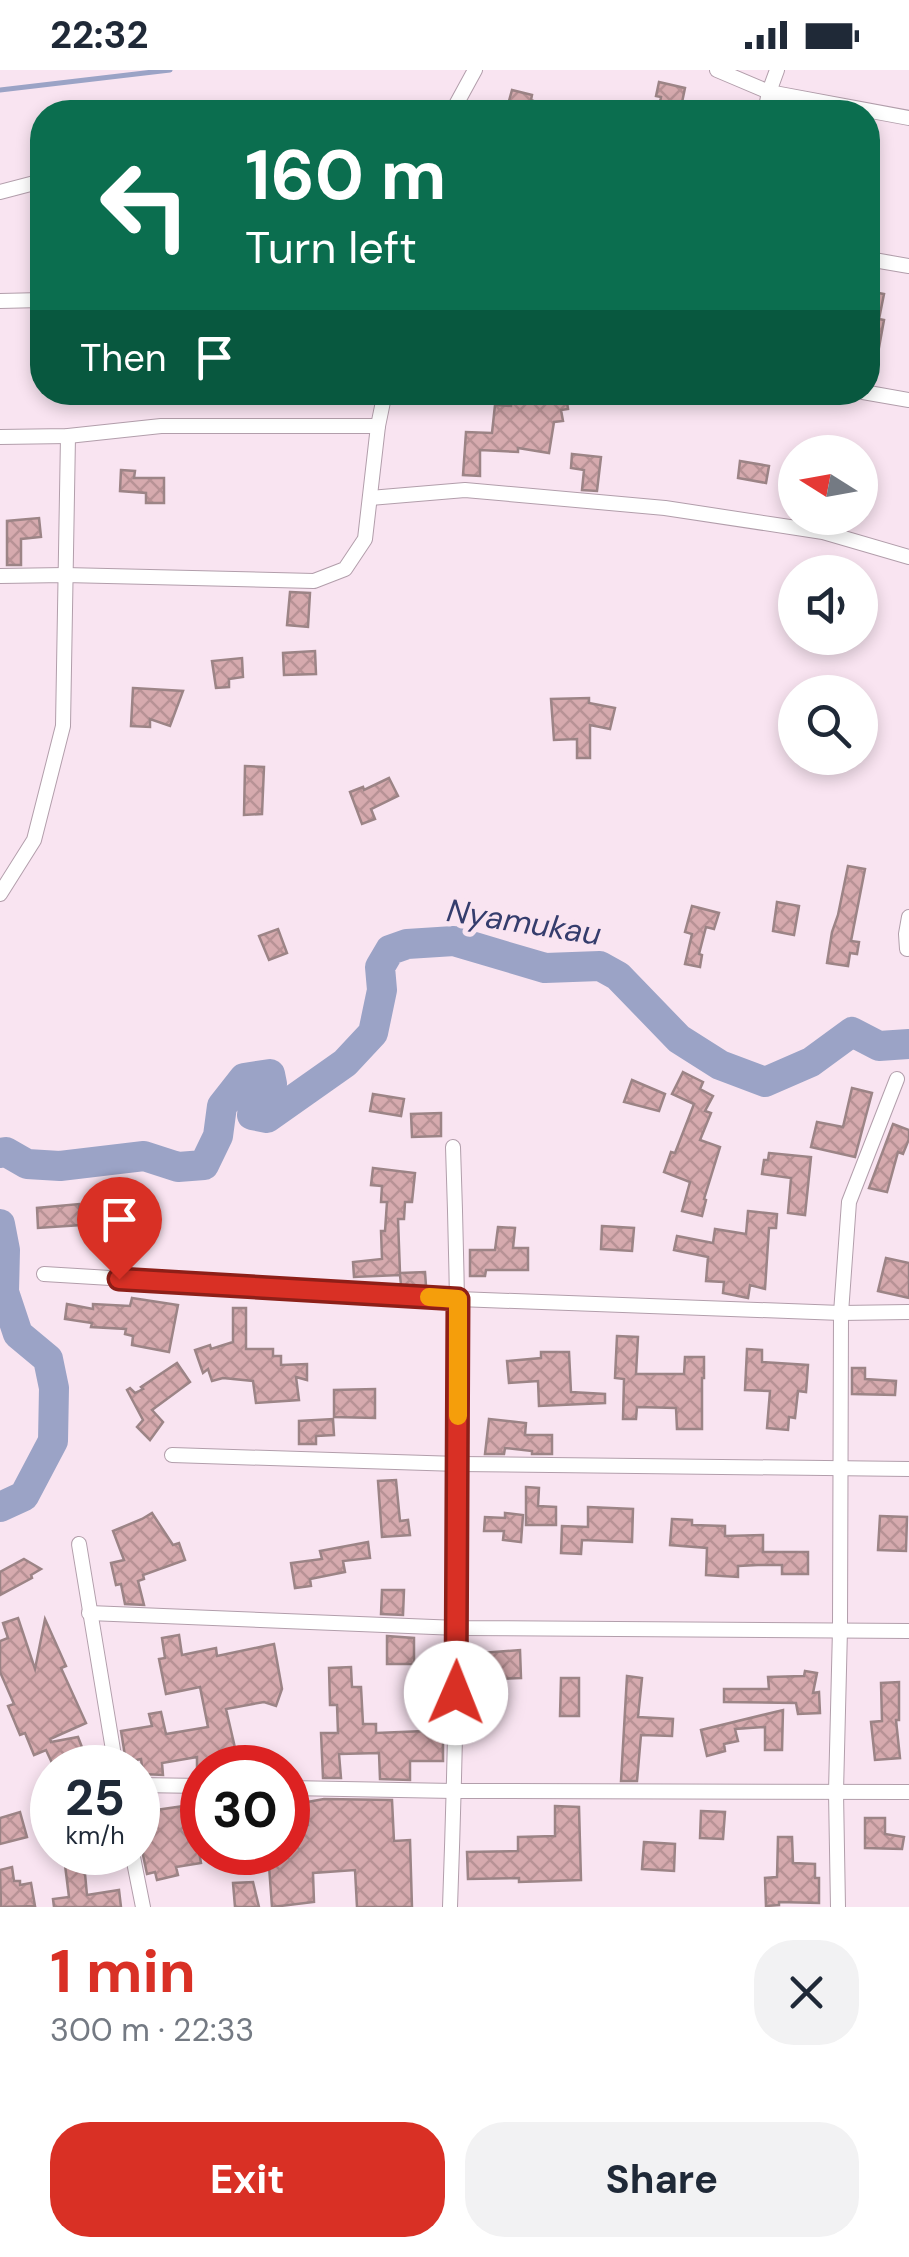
<!DOCTYPE html>
<html lang="en">
<head>
<meta charset="utf-8">
<style>
	:root { --surface:#fff; --page:#f2f2f3; --text:#1f2937; --muted:#747a83; --accent:#d93025 }
	body { margin:0; font-family:"DM Sans",sans-serif; background:var(--page); color:var(--text); height:100vh; display:flex; flex-direction:column; font-size:38px; white-space:nowrap }
	* { box-sizing:border-box; margin:0 }
	p { font-size:32px; color:var(--muted) }
	.icon { flex:none; width:55px; height:55px; fill:none; stroke:currentColor; stroke-width:2; stroke-linecap:round; stroke-linejoin:round }
	.map { position:relative; height:1837px; overflow:hidden }
	.side { display:flex; flex-direction:column; background:var(--surface); flex:1 }
	.side>* { flex:none }
	.hud { position:absolute; left:30px; top:30px; width:850px; height:305px; border-radius:40px; box-shadow:0 5px 15px #0003; background:#0b6e4f; color:#fff; overflow:hidden }
	.needle { width:65px; rotate:281deg }
	.buttons { position:absolute; left:778px; top:365px; display:grid; gap:20px }
	.buttons a { display:grid; place-items:center; width:100px; height:100px; border-radius:50%; background:var(--surface); box-shadow:0 5px 15px #0003; font-size:50px }
	.speed { position:absolute; left:30px; top:1675px; display:flex; gap:20px; font-size:50px; font-weight:700; text-align:center }
	.speed>* { display:grid; place-content:center; width:130px; height:130px; border-radius:50%; background:var(--surface); box-shadow:0 5px 15px #0003; line-height:1 }
	.speed small { font-size:25px; font-weight:400 }
	.speed .limit { border:15px solid #d22; background:#fff; color:#111 }
	.pin { position:absolute; display:grid; place-items:center; width:85px; height:85px; color:#fff; margin:-102px -42px; border-radius:50% 50% 50% 0; rotate:-45deg; box-shadow:0 0 10px #0007 }
	.pin .icon { rotate:45deg }
	.me { position:absolute; width:110px; margin:-55px; rotate:1deg; stroke-linejoin:round; filter:drop-shadow(0 0 8px #0008) }
	.turn { display:flex; align-items:center; gap:35px; height:210px; padding:0 50px; font-size:45px }
	.turn .icon { width:130px; height:130px; stroke-width:2.5 }
	.turn b { display:block; font-size:70px; line-height:85px }
	.then { display:flex; align-items:center; height:95px; padding:0 50px; background:#0003; gap:20px; font-size:38px }
	.round { display:grid; place-items:center; flex:none; width:105px; height:105px; border-radius:40px; background:var(--page) }
	.overview { display:flex; align-items:center; justify-content:space-between; height:170px; padding:0 50px }
	h1 { font-size:60px; font-weight:700; line-height:75px; color:var(--accent) }
	.cta { display:flex; gap:20px; margin-top:auto; padding:20px 50px }
	.cta a { flex:1; height:115px; border-radius:40px; background:var(--accent); color:#fff; font-size:40px; font-weight:700; line-height:115px; text-align:center }
	.cta a+a { background:var(--page); color:var(--text) }
	.status { display:flex; justify-content:space-between; align-items:center; height:70px; padding:0 50px; background:var(--surface); direction:ltr }
	.status svg { height:28px; fill:currentColor }
	.map>svg:first-child { display:block }
	.lines { fill:none; stroke-linecap:round; stroke-linejoin:round }
	.stream { stroke:#9ba3c6; stroke-width:5 }
	.river { stroke:#9ba3c6; stroke-width:30 }
	.building { fill:url(#building-cross-hatch); stroke:#9c8486; stroke-width:2.5 }
	.street-casing { stroke:#b29eab; stroke-width:16 }
	.street { stroke:#fff; stroke-width:14 }
	.route-casing { stroke:#8d1f18; stroke-width:25 }
	.route { stroke:#d93025; stroke-width:18 }
	.slow { stroke:#f59e0b; stroke-width:18 }
	.labels { text-anchor:middle; dominant-baseline:central; stroke-width:10; stroke-linejoin:round; paint-order:stroke }
	.water-label { font-size:32px; font-style:italic; fill:#353d6d; stroke:#f9e4f1 }
</style>
</head>
<body>
<div class="status"><b>22:32</b><svg viewBox="0 0 49 12"><path d="M0 12V9h3v3zM5 12V6h3v6zM10 12V3h3v9zM15 12V0h3v12zM26 1h20v11H26zM47 4h2v5h-2z"/></svg></div>
<div class="map">
<svg width="909" height="1837" viewBox="0 0 909 1837">
	<defs>
		<pattern id="building-cross-hatch" width="8" height="8" patternUnits="userSpaceOnUse" patternTransform="scale(2.5)"><rect width="8" height="8" fill="#d6aaae"/><path d="M0 0l8 8M0 8l8-8" fill="none" stroke="#b79295"/></pattern>
	</defs>
	<rect width="100%" height="100%" fill="#f9e4f1"/>
	<g class="lines">
		<polyline class="stream" points="0,20 170,0"/>
		<g class="river">
			<polyline points="0,1083 6,1082 27,1094 60,1096 144,1086 178,1097 204,1095 218,1066 222,1036 244,1008 270,1004 272,1014 252,1045 267,1048 345,993 373,963 382,920 380,897 390,880 407,874 454,871 545,898 600,896 618,906 679,969 720,995 765,1012 811,992 852,962 879,976 909,974"/>
			<polyline points="0,1154 5,1180 4,1222 18,1264 48,1289 54,1318 53,1371 24,1426 0,1437"/>
		</g>
	</g>
	<g class="building">
		<polygon points="659,12 685,18 680,42 658,42 661,27 656,26"/>
		<polygon points="512,20 532,25 531,30 560,42 506,42"/>
		<polygon points="868,221 884,224 879,249 884,250 874,305 868,304"/>
		<polygon points="512,322 530,322 530,331 566,325 568,339 561,340 563,351 554,352 549,383 518,378 518,382 480,380 480,406 463,405 466,362 492,363 495,335 511,336"/>
		<polygon points="572,384 601,387 597,421 582,420 584,400 571,398"/>
		<polygon points="740,391 769,396 766,413 738,408"/>
		<polygon points="121,400 135,401 134,408 164,408 164,433 146,433 146,423 120,421"/>
		<polygon points="39,448 41,467 21,469 21,495 7,495 7,451"/>
		<polygon points="290,522 310,523 308,557 287,555"/>
		<polygon points="315,581 316,604 284,605 283,583"/>
		<polygon points="242,588 243,607 229,609 229,617 216,618 212,591"/>
		<polygon points="133,618 183,621 170,656 150,649 150,657 131,656"/>
		<polygon points="589,628 589,633 615,638 610,659 590,655 590,688 577,688 577,669 554,670 551,629"/>
		<polygon points="245,696 264,697 262,744 244,745"/>
		<polygon points="389,708 398,726 371,739 375,749 362,754 350,722 363,717 364,720"/>
		<polygon points="848,796 865,799 851,871 859,872 857,884 850,883 848,896 827,893 832,862 838,845"/>
		<polygon points="777,832 799,836 794,865 773,861"/>
		<polygon points="692,836 719,843 714,859 706,857 699,884 702,885 700,897 685,894 692,864 685,862"/>
		<polygon points="278,859 287,883 269,890 259,866"/>
		<polygon points="683,1002 703,1012 700,1019 713,1026 705,1041 711,1043 700,1070 720,1077 704,1129 706,1130 702,1146 682,1141 690,1112 664,1102 671,1082 675,1083 694,1034 672,1024"/>
		<polygon points="632,1010 665,1024 659,1041 624,1032"/>
		<polygon points="852,1018 872,1023 855,1087 811,1077 817,1052 843,1057"/>
		<polygon points="373,1024 404,1029 401,1046 370,1041"/>
		<polygon points="441,1043 441,1066 412,1067 411,1044"/>
		<polygon points="893,1054 909,1060 909,1069 903,1084 898,1082 887,1122 869,1118"/>
		<polygon points="769,1083 811,1087 805,1145 788,1143 791,1108 762,1104 764,1090 768,1090"/>
		<polygon points="373,1098 415,1103 412,1132 405,1132 404,1149 398,1149 400,1203 425,1202 426,1216 401,1215 400,1205 354,1207 353,1192 382,1189 381,1161 385,1161 387,1132 381,1132 382,1116 371,1115"/>
		<polygon points="79,1134 81,1155 38,1158 37,1138"/>
		<polygon points="748,1141 777,1144 776,1158 769,1158 765,1219 750,1215 748,1228 723,1223 724,1212 706,1211 708,1187 674,1180 677,1166 713,1173 715,1159 746,1164"/>
		<polygon points="602,1156 634,1158 632,1181 601,1179"/>
		<polygon points="498,1157 515,1158 513,1178 528,1178 528,1200 486,1200 485,1206 470,1206 470,1180 495,1180"/>
		<polygon points="886,1188 909,1193 909,1228 878,1221"/>
		<polygon points="132,1228 178,1235 169,1282 132,1275 133,1266 125,1264 126,1259 91,1257 92,1253 65,1249 67,1234 93,1239 93,1234 130,1236"/>
		<polygon points="233,1238 246,1238 246,1279 273,1279 273,1286 281,1286 281,1295 307,1294 307,1310 296,1307 299,1330 256,1333 253,1311 223,1308 212,1311 208,1299 203,1303 195,1280 210,1275 211,1279 233,1272"/>
		<polygon points="617,1266 638,1267 636,1304 684,1304 685,1287 704,1287 704,1308 702,1308 702,1359 677,1359 676,1338 637,1337 636,1349 623,1349 624,1309 615,1308"/>
		<polygon points="747,1279 762,1280 762,1292 808,1295 806,1322 798,1321 795,1348 789,1347 788,1360 767,1358 770,1321 745,1320"/>
		<polygon points="541,1282 569,1282 571,1322 605,1324 605,1333 539,1336 538,1311 509,1313 507,1291 541,1288"/>
		<polygon points="177,1293 190,1312 152,1340 163,1352 150,1370 137,1357 143,1350 127,1320 130,1318 135,1323 143,1319 141,1317"/>
		<polygon points="852,1298 865,1298 865,1309 896,1311 895,1325 852,1324"/>
		<polygon points="375,1319 375,1348 334,1347 334,1320"/>
		<polygon points="333,1349 334,1365 316,1366 316,1374 299,1374 299,1351"/>
		<polygon points="489,1349 526,1353 525,1365 552,1365 552,1384 532,1384 532,1381 505,1378 504,1384 485,1384"/>
		<polygon points="396,1410 400,1451 408,1450 410,1465 382,1467 378,1411"/>
		<polygon points="526,1417 539,1418 538,1436 556,1437 556,1455 526,1455"/>
		<polygon points="588,1437 633,1439 632,1472 582,1470 581,1484 561,1483 562,1456 588,1457"/>
		<polygon points="152,1443 173,1475 179,1473 185,1490 143,1505 144,1509 138,1511 144,1535 125,1534 121,1514 116,1515 111,1493 124,1490 113,1461 142,1449"/>
		<polygon points="505,1443 523,1445 521,1472 503,1470 504,1461 484,1461 485,1447 505,1448"/>
		<polygon points="880,1446 907,1447 906,1481 878,1480"/>
		<polygon points="672,1449 692,1450 692,1455 725,1456 725,1466 763,1465 763,1482 808,1482 808,1504 782,1504 782,1495 758,1495 738,1496 738,1507 706,1505 707,1478 670,1475"/>
		<polygon points="368,1472 370,1488 343,1491 345,1502 310,1509 311,1516 295,1518 291,1493 322,1489 320,1481"/>
		<polygon points="24,1489 41,1499 31,1505 32,1508 0,1525 0,1502"/>
		<polygon points="382,1520 404,1520 403,1545 381,1544"/>
		<polygon points="18,1548 35,1599 45,1549 66,1596 61,1598 86,1653 50,1669 51,1672 78,1667 90,1698 74,1698 70,1686 52,1693 46,1680 34,1685 25,1663 20,1665 8,1636 14,1634 0,1602 0,1571 8,1568 3,1553"/>
		<polygon points="179,1565 182,1585 216,1578 217,1586 274,1574 282,1619 276,1636 264,1632 226,1639 236,1682 213,1688 213,1698 197,1698 197,1687 162,1693 163,1705 143,1704 141,1689 126,1692 121,1661 152,1656 149,1644 161,1642 166,1664 208,1657 200,1617 166,1624 159,1589 165,1588 162,1568"/>
		<polygon points="387,1566 414,1568 414,1594 387,1594"/>
		<polygon points="520,1580 521,1608 498,1609 498,1601 468,1600 469,1584"/>
		<polygon points="351,1597 352,1617 361,1617 363,1654 376,1654 376,1663 425,1661 425,1650 443,1650 443,1691 410,1691 410,1710 380,1709 379,1683 339,1684 341,1708 323,1708 321,1663 338,1663 337,1635 330,1635 329,1598"/>
		<polygon points="805,1601 817,1603 813,1623 819,1622 820,1643 798,1644 796,1633 724,1632 724,1619 769,1619 768,1607 804,1606"/>
		<polygon points="627,1606 642,1608 638,1647 673,1649 672,1666 641,1665 637,1711 621,1711"/>
		<polygon points="561,1608 579,1608 579,1646 560,1646"/>
		<polygon points="899,1612 899,1650 896,1650 900,1688 875,1690 871,1652 882,1651 881,1613"/>
		<polygon points="783,1640 782,1680 765,1680 765,1657 735,1659 738,1671 724,1674 725,1681 707,1686 701,1660"/>
		<polygon points="324,1729 392,1730 394,1771 410,1770 412,1837 357,1837 355,1800 313,1803 314,1832 272,1837 268,1782 288,1782 288,1774 295,1773 294,1755 308,1755 307,1732"/>
		<polygon points="191,1735 201,1793 176,1797 178,1805 157,1810 155,1802 147,1804 142,1780 138,1773 138,1739 149,1737 149,1741"/>
		<polygon points="555,1736 579,1737 581,1810 519,1812 519,1808 468,1809 467,1782 518,1781 518,1767 555,1766"/>
		<polygon points="701,1741 725,1742 723,1769 700,1768"/>
		<polygon points="20,1742 27,1767 0,1774 0,1748"/>
		<polygon points="865,1748 885,1748 885,1764 904,1767 902,1779 865,1778"/>
		<polygon points="778,1767 792,1767 793,1793 815,1794 815,1808 819,1808 819,1833 779,1832 779,1835 766,1836 765,1808 777,1807"/>
		<polygon points="644,1772 675,1774 674,1801 642,1799"/>
		<polygon points="84,1793 87,1825 119,1820 121,1837 54,1837 53,1829 69,1827 65,1795"/>
		<polygon points="12,1797 14,1811 20,1811 20,1815 31,1813 35,1836 1,1837 0,1800"/>
		<polygon points="253,1812 259,1837 235,1837 233,1813"/>
	</g>
	<g class="lines">
		<g class="street-casing">
			<g id="street">
				<polyline points="717,0 769,22 909,48"/>
				<polyline points="452,42 475,0"/>
				<polyline points="765,42 769,22 777,0"/>
				<polyline points="0,122 42,111"/>
				<polyline points="868,189 909,196"/>
				<polyline points="0,231 42,230"/>
				<polyline points="863,322 909,330"/>
				<polyline points="0,367 68,366 161,356 378,356"/>
				<polyline points="370,428 465,420 665,438 823,462 909,487"/>
				<polyline points="0,506 65,505 314,511 345,499 365,469 378,356 385,322"/>
				<polyline points="0,824 34,770 63,656 68,366"/>
				<polyline points="907,879 906,864 909,847"/>
				<polyline points="44,1204 458,1229 841,1243 909,1242"/>
				<polyline points="172,1385 458,1394 909,1399"/>
				<polyline points="79,1474 116,1698"/>
				<polyline points="89,1543 458,1558 909,1561"/>
				<polyline points="138,1715 202,1716"/>
				<polyline points="288,1718 454,1721 909,1722"/>
				<polyline points="132,1782 143,1837"/>
				<path d="M450 1837C459 1584 462 1330 453 1077"/>
				<polyline points="838,1837 836,1722 840,1559 841,1243 849,1132 897,1009"/>
			</g>
		</g>
		<use href="#street" class="street"/>
	</g>
	<g class="lines">
		<g class="route-casing">
			<polyline id="route" points="119,1209 458,1229 456,1623"/>
		</g>
		<use href="#route" class="route"/>
		<polyline class="slow" points="429,1227 458,1229 458,1346"/>
	</g>
	<g class="labels">
		<g class="water-label">
			<text transform="translate(524 852) rotate(9)">Nyamukau</text>
		</g>
	</g>
</svg>
<div class="buttons">
<a><svg class="needle" viewBox="-14 -14 28 28"><path d="M0-13l5 13h-10z" fill="#e53935"/><path d="M0 13l5-13h-10z" fill="#747a83"/></svg></a>
<a><svg class="icon" aria-label="sound" viewBox="0 0 24 24"><path d="M4 9h4l5-4v14l-5-4H4zM17 9q2 3 0 6"/></svg></a>
<a><svg class="icon" aria-label="search" viewBox="0 0 24 24"><circle cx="10" cy="10" r="6"/><path d="M15 15l6 6"/></svg></a>
</div>
<div class="speed"><div>25<small>km/h</small></div><div class="limit">30</div></div>
<div class="pin" style="left:119px;top:1209px;background:#d93025"><svg class="icon" aria-label="arrive" viewBox="0 0 24 24"><path d="M6 21V4h12l-3 4 3 4H6"/></svg></div>
<svg class="me" style="left:456px;top:1623px" viewBox="-20 -20 40 40"><circle r="19" fill="#fff"/><path d="M0-13L10 11 0 6-10 11z" fill="#d93025"/></svg>
<div class="hud">
<div class="turn"><svg class="icon" aria-label="left" viewBox="0 0 24 24"><path d="M17 20v-9H6M10 6l-5 5 5 5"/></svg><div><b>160 m</b>Turn left</div></div>
<div class="then">Then<svg class="icon" aria-label="arrive" viewBox="0 0 24 24"><path d="M6 21V4h12l-3 4 3 4H6"/></svg></div>
</div>
</div>
<section class="side">
<div class="overview"><div><h1>1 min</h1><p>300 m · 22:33</p></div><a class="round"><svg class="icon" aria-label="close" viewBox="0 0 24 24"><path d="M6 6l12 12M18 6L6 18"/></svg></a></div>
<div class="cta"><a>Exit</a><a>Share</a></div>
</section>
</body>
</html>
